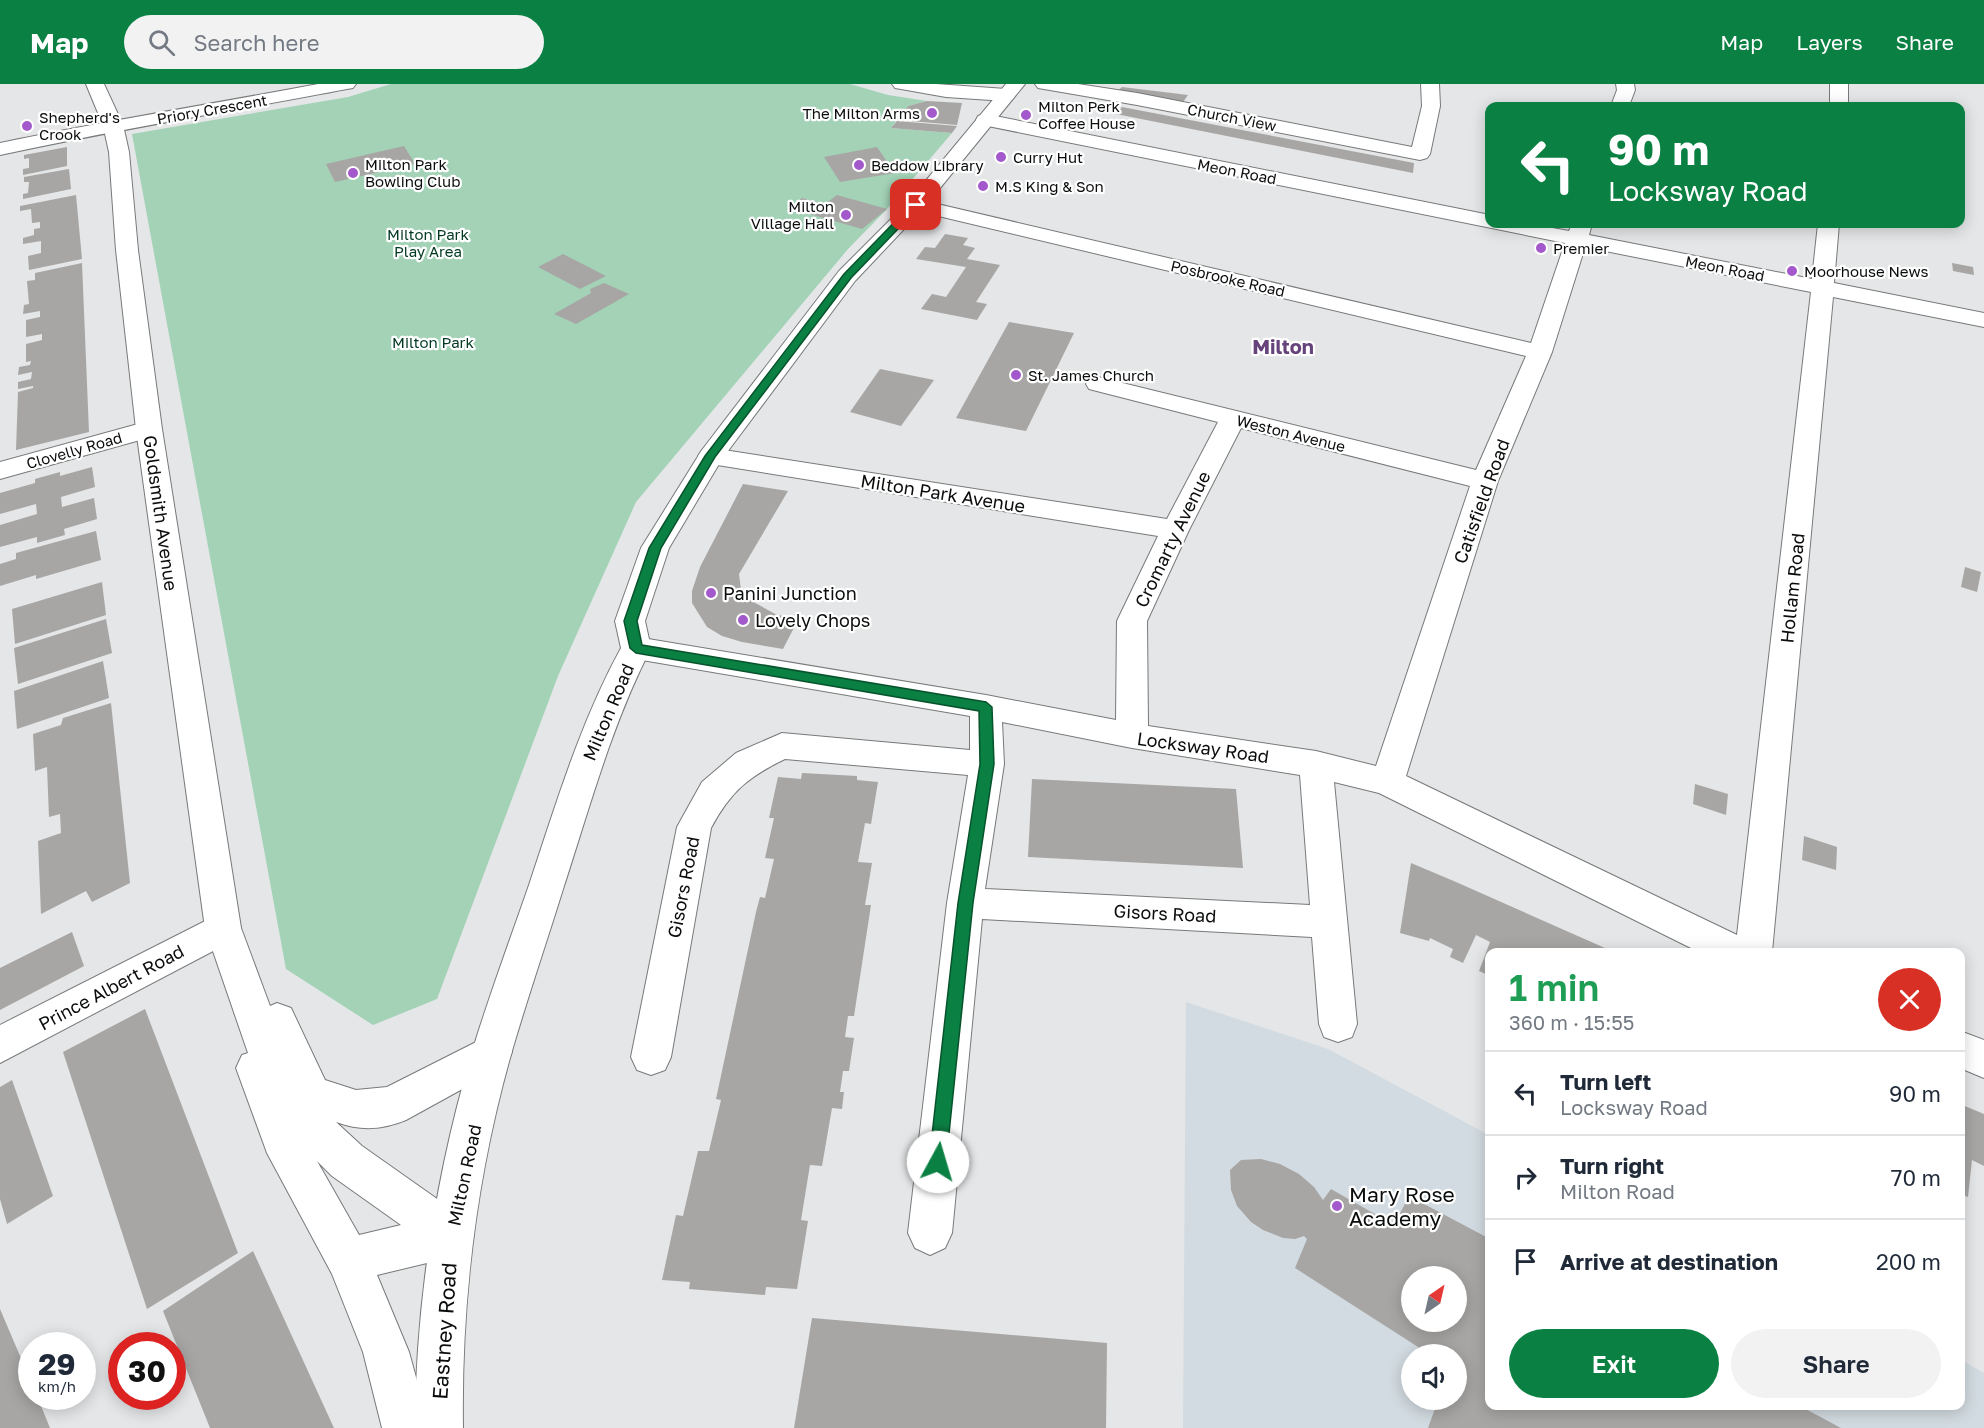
<!DOCTYPE html>
<html lang="en">
<head>
<meta charset="utf-8">
<style>
	:root { --surface:#fff; --page:#f2f2f3; --text:#1f2937; --muted:#747a83; --line:#e0e1e3; --accent:#0b8043 }
	body { margin:0; font-family:"Golos Text",sans-serif; background:var(--page); color:var(--text); height:100vh; display:flex; flex-direction:column; font-size:22px; white-space:nowrap }
	* { box-sizing:border-box; margin:0 }
	p { font-size:20px; color:var(--muted) }
	.icon { flex:none; width:33px; height:33px; fill:none; stroke:currentColor; stroke-width:2; stroke-linecap:round; stroke-linejoin:round }
	.map { position:relative; flex:1; overflow:hidden }
	.drawer { position:absolute; left:1485px; top:864px; width:480px; height:462px; display:flex; flex-direction:column; background:var(--surface); border-radius:12px; box-shadow:0 3px 15px #0003 }
	.drawer>* { flex:none }
	.hud { position:absolute; left:1485px; top:18px; width:480px; height:126px; border-radius:12px; box-shadow:0 3px 15px #0003; background:#0b8043; color:#fff; overflow:hidden }
	.needle { width:39px; rotate:34deg }
	.fabs { position:absolute; left:1401px; top:1182px; display:grid; gap:12px }
	.fabs a { display:grid; place-items:center; width:66px; height:66px; border-radius:50%; background:var(--surface); box-shadow:0 3px 15px #0003; font-size:30px }
	.speed { position:absolute; left:18px; top:1248px; display:flex; gap:12px; font-size:30px; font-weight:700; text-align:center }
	.speed>* { display:grid; place-content:center; width:78px; height:78px; border-radius:50%; background:var(--surface); box-shadow:0 3px 15px #0003; line-height:1 }
	.speed small { font-size:15px; font-weight:400 }
	.speed .limit { border:9px solid #d22; background:#fff; color:#111 }
	.pin { position:absolute; display:grid; place-items:center; width:51px; height:51px; color:#fff; margin:-26px; border-radius:12px; box-shadow:0 3px 9px #0006 }
	.me { position:absolute; width:66px; margin:-33px; rotate:6deg; stroke-linejoin:round; filter:drop-shadow(0 0 4px #0008) }
	.turn { display:flex; align-items:center; gap:21px; height:126px; padding:0 24px; font-size:27px }
	.turn .icon { width:78px; height:78px; stroke-width:2.5 }
	.turn b { display:block; font-size:42px; line-height:51px }
	.round { display:grid; place-items:center; flex:none; width:63px; height:63px; border-radius:32px; background:var(--page) }
	.overview { display:flex; align-items:center; justify-content:space-between; height:102px; padding:0 24px }
	h1 { font-size:36px; font-weight:600; line-height:45px; color:#1e9e55 }
	.primary-button { display:flex; gap:12px; margin-top:auto; padding:12px 24px }
	.primary-button a { flex:1; height:69px; border-radius:36px; background:var(--accent); color:#fff; font-size:24px; font-weight:600; line-height:69px; text-align:center }
	.primary-button a+a { background:var(--page); color:var(--text) }
	ul { padding:0; list-style:none }
	li { display:flex; align-items:center; gap:18px; height:84px; padding:0 24px; border-top:2px solid var(--line) }
	li div { flex:1 }
	li b { display:block; font-size:22px }
	li em { font-style:normal }
	header { display:flex; align-items:center; gap:36px; box-sizing:border-box; height:84px; padding:0 30px; background:var(--accent); color:#fff }
	header strong { font-size:28px }
	nav { display:flex; gap:33px; margin-inline-start:auto; font-size:21px }
	.search { width:420px; height:54px; background:var(--page); display:flex; align-items:center; gap:15px; box-sizing:border-box; padding:0 21px; border-radius:33px; color:var(--muted); font-size:22px }
	.map>svg:first-child { display:block }
	.built { fill:#d2dbe1; fill-rule:evenodd }
	.green { fill:#a3d2b6 }
	.building { fill:#a7a6a4; fill-rule:evenodd }
	.lines { fill:none; stroke-linecap:round; stroke-linejoin:round }
	.street-casing { stroke:#77797a; stroke-width:2 }
	.secondary-casing { stroke:#77797a; stroke-width:2 }
	.primary-casing { stroke:#77797a; stroke-width:2 }
	.street { fill:#fff; fill-rule:evenodd }
	.secondary { fill:#fff; fill-rule:evenodd }
	.primary { fill:#fff; fill-rule:evenodd }
	.route { fill:#0b8043; stroke:#07532c; stroke-width:1.5 }
	.poi-dot { fill:#a359cc; stroke:#fff; stroke-width:2 }
	.labels { text-anchor:middle; dominant-baseline:central; stroke-width:4.5; stroke-linejoin:round; paint-order:stroke }
	.far-poi-label { font-size:15px; fill:#0b0c0c; stroke:#fff; text-anchor:start }
	.far-street-label { font-size:15px; fill:#0b0c0c; stroke:#fff }
	.far-park-label { font-size:15px; fill:#003921; stroke:#fff }
	.street-label { font-size:18px; fill:#0b0c0c; stroke:#fff }
	.poi-label { font-size:18px; fill:#0b0c0c; stroke:#fff; text-anchor:start }
	.far-district-label { font-size:20px; font-weight:bold; fill:#67437c; stroke:#fff }
	.near-poi-label { font-size:21px; fill:#0b0c0c; stroke:#fff; text-anchor:start }
	.near-street-label { font-size:21px; fill:#0b0c0c; stroke:#fff }
</style>
</head>
<body>
<header>
<strong>Map</strong>
<div class="search"><svg class="icon" aria-label="search" viewBox="0 0 24 24"><circle cx="10" cy="10" r="6"/><path d="M15 15l6 6"/></svg>Search here</div>
<nav><a>Map</a><a>Layers</a><a>Share</a></nav>
</header>
<div class="map">
<svg width="1984" height="1344" viewBox="0 0 1984 1344">
	<rect width="100%" height="100%" fill="#e4e6e7"/>
	<path class="built" d="M1186 918 1328 965 1489 1051 1490 1322H1960L1961 1276 1984 1289V1344H1183ZM1412 1192H1456V1238H1412ZM1412 1270H1456V1316H1412Z"/>
	<polygon class="green" points="391,0 850,0 888,11 927,17 908,22 891,44 952,49 887,125 848,165 636,418 558,592 437,915 373,941 286,885 132,50 348,13"/>
	<g class="building">
		<polygon points="1122,3 1188,11 1181,21 1114,10"/>
		<polygon points="927,17 962,19 957,41 899,36 908,22"/>
		<polygon points="1122,23 1414,79 1413,89 1116,30"/>
		<polygon points="897,37 957,42 952,49 891,44"/>
		<polygon points="404,62 415,80 335,98 326,80"/>
		<polygon points="67,63 67,82 23,91 23,85 29,84 29,74 24,75 24,71"/>
		<polygon points="877,63 895,89 840,98 824,73"/>
		<polygon points="69,85 71,105 23,115 23,110 28,109 29,98 24,98 24,93"/>
		<polygon points="76,111 82,175 29,186 28,172 41,169 41,157 23,160 23,154 34,151 34,145 40,144 40,138 32,139 31,125 20,127 20,122"/>
		<polygon points="837,111 887,125 862,145 789,124 802,114 825,120"/>
		<polygon points="945,150 968,154 963,161 975,164 967,175 1000,181 976,218 987,220 977,236 921,225 932,210 946,213 966,183 916,175 925,163 935,164"/>
		<polygon points="563,170 606,192 580,205 538,183"/>
		<polygon points="82,179 89,348 16,366 18,308 33,304 33,302 18,305 18,298 31,295 32,288 18,291 19,283 30,281 31,277 26,278 26,260 42,256 42,250 26,253 26,236 40,233 40,227 23,230 24,221 29,220 27,197 35,196 35,189"/>
		<polygon points="1952,179 1973,183 1974,191 1953,187"/>
		<polygon points="604,199 629,210 576,240 554,230 591,209 590,205"/>
		<polygon points="1009,238 1074,249 1026,347 956,334"/>
		<polygon points="880,285 934,296 901,342 850,328"/>
		<polygon points="92,383 95,403 61,413 62,423 94,414 97,435 64,445 65,451 37,459 37,453 0,463 0,441 37,430 36,420 0,430 0,409 35,399 35,395 60,388 60,392"/>
		<polygon points="743,400 788,407 739,490 741,506 748,515 777,531 799,534 783,565 742,558 722,552 707,543 692,519 692,507 700,483"/>
		<polygon points="96,447 101,476 36,495 36,491 0,502 0,480 16,475 16,469"/>
		<polygon points="1965,483 1981,488 1977,508 1961,503"/>
		<polygon points="102,498 106,531 15,560 12,525"/>
		<polygon points="106,535 112,569 18,600 14,564"/>
		<polygon points="103,577 109,614 17,645 14,607"/>
		<polygon points="111,619 130,799 92,818 86,807 41,830 38,757 61,749 60,730 49,733 47,683 35,687 33,650 61,641 63,634"/>
		<polygon points="802,689 857,692 857,696 878,698 871,740 865,739 858,778 872,779 865,821 871,821 854,932 848,932 845,953 854,954 849,987 843,987 840,1008 844,1008 842,1025 832,1024 822,1082 810,1081 801,1136 808,1137 797,1205 766,1203 765,1211 689,1205 690,1198 662,1196 676,1131 683,1132 698,1067 709,1067 721,1016 716,1015 756,828 760,813 765,814 774,775 765,774 774,734 769,734 778,693 801,695"/>
		<polygon points="1032,695 1236,705 1243,784 1028,773"/>
		<polygon points="1695,700 1728,710 1726,731 1693,720"/>
		<polygon points="1804,752 1837,763 1836,786 1802,776"/>
		<polygon points="1411,779 1456,798 1614,868 1490,868 1490,892 1479,887 1490,858 1476,851 1463,879 1450,873 1453,865 1430,854 1429,857 1400,849"/>
		<polygon points="72,848 84,882 0,926 0,884"/>
		<polygon points="145,925 238,1169 147,1225 63,968"/>
		<polygon points="12,996 53,1112 7,1140 0,1115 0,1003"/>
		<polygon points="1960,1020 1984,1030 1984,1082 1972,1076 1968,1113 1960,1110"/>
		<path d="M1261 1075 1280 1080 1299 1090 1314 1103 1323 1116 1331 1105 1394 1141 1409 1112 1490 1155V1322H1800L1841 1344H1428L1438 1316H1456V1270H1429L1295 1184 1307 1155 1304 1152 1295 1155 1283 1154 1263 1146 1251 1138 1237 1122 1231 1106 1230 1086 1241 1076ZM1412 1192H1456V1238H1412Z"/>
		<polygon points="253,1167 334,1344 210,1344 163,1227"/>
		<polygon points="0,1225 32,1300 32,1312 37,1312 50,1344 0,1344"/>
		<polygon points="812,1234 1107,1259 1106,1344 794,1344"/>
	</g>
	<g class="lines">
		<g class="street-casing">
			<g id="street">
				<path d="M318 0H356L353 4 347 5C231 27 115 46 0 71V59C105 37 212 20 318 0Z"/>
				<polygon points="892,0 936,0 1006,5 1013,7 1015,11 1013,15 1006,17 946,13 901,5 895,4"/>
				<polygon points="1035,0 1078,0 1137,9 1412,63 1422,22 1421,0 1439,0 1440,22 1430,70 1427,74 1420,76 1137,21 1044,5 1038,4"/>
				<polygon points="1616,0 1634,0 1635,6 1629,22 1611,22 1617,6"/>
				<rect x="1830" y="0" width="18" height="22"/>
				<path d="M985 30 1490 131V140H1530L1569 147 1572 140H1592L1589 151 1812 195 1818 140H1839L1834 199 1984 229V243L1833 213 1772 868H1699L1379 709 1334 698 1357 940 1352 953 1338 958 1324 953 1319 940 1312 853 982 835 952 1149 945 1164 930 1171 915 1164 908 1149 947 819 968 691 785 675C748 693 731 707 711 744L671 973 665 986 651 991 637 986 631 973 677 743 702 698 736 669 782 649 970 666V632L636 575 625 572 621 564 625 556 636 553 986 611 1116 636 1117 537 1158 452 711 380 702 378 698 372 702 366 711 364 1167 435 1218 338 1089 305 1086 300 1089 295 1098 293 1476 386 1526 272 909 125 906 121 909 117 916 115 1531 259 1565 159 978 40 976 36 978 32ZM1585 163 1811 208 1737 851 1406 692 1498 397 1552 268ZM1241 344 1470 402 1376 682 1316 667 1148 642 1147 537 1189 446ZM1002 638 1132 664 1300 691 1310 821 985 805 1004 680Z"/>
				<polygon points="149,337 158,339 162,345 158,351 0,395 0,378"/>
				<polygon points="223,828 236,833 241,844 236,855 0,979 0,941"/>
				<polygon points="1960,947 1984,956 1984,994 1960,984"/>
			</g>
		</g>
		<g class="secondary-casing">
			<path id="secondary" d="M86 0H104L123 41 129 68 138 166 162 345 241 844 270 922 277 919 291 924 325 996 356 1006 387 1003 492 950 506 955 512 968 506 981 406 1036C381 1046 361 1047 336 1038L362 1062 467 1136 474 1151 467 1166 452 1173 377 1191 409 1268 430 1344H382L363 1268 332 1190 267 1069 236 984 242 971 248 969 205 844 136 345 116 166 109 68 103 41ZM317 1077 332 1092 401 1141 359 1151Z"/>
		</g>
		<g class="primary-casing">
			<path id="primary" d="M1006 0H1025L923 125 855 197 722 375 669 464 645 537 651 564C612 640 590 722 564 802 547 857 528 912 512 967 477 1089 461 1218 463 1344H415C416 1217 436 1090 472 968 489 912 510 856 529 801 556 720 580 639 621 564L615 537 641 464 702 366 839 187 909 117Z"/>
		</g>
		<use href="#street" class="street"/>
		<use href="#secondary" class="secondary"/>
		<use href="#primary" class="primary"/>
	</g>
	<polygon class="route" points="913,119 921,121 851,194 715,373 661,464 637,537 642,561 986,618 992,623 994,680 973,819 946,1078 944,1084 938,1087 932,1084 929,1078 958,819 980,680 979,627 636,569 630,564 624,537 649,464 705,372 844,190"/>
	<g class="poi-dot">
		<circle cx="932" cy="29" r="6"/>
		<circle cx="1026" cy="31" r="6"/>
		<circle cx="27" cy="42" r="6"/>
		<circle cx="1001" cy="73" r="6"/>
		<circle cx="859" cy="81" r="6"/>
		<circle cx="353" cy="89" r="6"/>
		<circle cx="983" cy="102" r="6"/>
		<circle cx="846" cy="131" r="6"/>
		<circle cx="1541" cy="164" r="6"/>
		<circle cx="1792" cy="187" r="6"/>
		<circle cx="1016" cy="291" r="6"/>
		<circle cx="711" cy="509" r="6"/>
		<circle cx="743" cy="536" r="6"/>
		<circle cx="1337" cy="1122" r="6"/>
	</g>
	<g class="labels">
		<g class="far-poi-label">
			<text x="1038" y="22">Milton Perk<tspan x="1038" dy="17">Coffee House</tspan></text>
			<text x="920" y="29" text-anchor="end">The Milton Arms</text>
			<text x="39" y="33">Shepherd's<tspan x="39" dy="17">Crook</tspan></text>
			<text x="1013" y="73">Curry Hut</text>
			<text x="365" y="80">Milton Park<tspan x="365" dy="17">Bowling Club</tspan></text>
			<text x="871" y="81">Beddow Library</text>
			<text x="995" y="102">M.S King &amp; Son</text>
			<text x="834" y="122" text-anchor="end">Milton<tspan x="834" dy="17">Village Hall</tspan></text>
			<text x="1553" y="164">Premier</text>
			<text x="1804" y="187">Moorhouse News</text>
			<text x="1028" y="291">St. James Church</text>
		</g>
		<g class="far-street-label">
			<text transform="translate(212 25) rotate(-10)">Priory Crescent</text>
			<text transform="translate(1232 33) rotate(11)">Church View</text>
			<text transform="translate(1237 87) rotate(11)">Meon Road</text>
			<text transform="translate(1725 184) rotate(11)">Meon Road</text>
			<text transform="translate(1228 194) rotate(13)">Posbrooke Road</text>
			<text transform="translate(1291 349) rotate(14)">Weston Avenue</text>
			<text transform="translate(74 366) rotate(-16)">Clovelly Road</text>
		</g>
		<g class="far-park-label">
			<text x="428" y="150">Milton Park<tspan x="428" dy="17">Play Area</tspan></text>
			<text x="433" y="258">Milton Park</text>
		</g>
		<g class="street-label">
			<text transform="translate(943 409) rotate(9)">Milton Park Avenue</text>
			<text transform="translate(1481 417) rotate(-70)">Catisfield Road</text>
			<text transform="translate(161 429) rotate(82)">Goldsmith Avenue</text>
			<text transform="translate(1172 455) rotate(-64)">Cromarty Avenue</text>
			<text transform="translate(1792 504) rotate(-84)">Hollam Road</text>
			<text transform="translate(608 628) rotate(-67)">Milton Road</text>
			<text transform="translate(1203 663) rotate(8)">Locksway Road</text>
			<text transform="translate(683 803) rotate(-79)">Gisors Road</text>
			<text transform="translate(1165 829) rotate(3)">Gisors Road</text>
			<text transform="translate(111 903) rotate(-28)">Prince Albert Road</text>
			<text transform="translate(464 1091) rotate(-78)">Milton Road</text>
		</g>
		<g class="poi-label">
			<text x="723" y="509">Panini Junction</text>
			<text x="755" y="536">Lovely Chops</text>
		</g>
		<g class="far-district-label">
			<text x="1283" y="262">Milton</text>
		</g>
		<g class="near-poi-label">
			<text x="1349" y="1110">Mary Rose<tspan x="1349" dy="24">Academy</tspan></text>
		</g>
		<g class="near-street-label">
			<text transform="translate(444 1247) rotate(-86)">Eastney Road</text>
		</g>
	</g>
</svg>
<div class="fabs">
<a><svg class="needle" viewBox="-14 -14 28 28"><path d="M0-13l5 13h-10z" fill="#e53935"/><path d="M0 13l5-13h-10z" fill="#747a83"/></svg></a>
<a><svg class="icon" aria-label="sound" viewBox="0 0 24 24"><path d="M4 9h4l5-4v14l-5-4H4zM17 9q2 3 0 6"/></svg></a>
</div>
<div class="speed"><div>29<small>km/h</small></div><div class="limit">30</div></div>
<div class="pin" style="left:916px;top:121px;background:#d93025"><svg class="icon" aria-label="arrive" viewBox="0 0 24 24"><path d="M6 21V4h12l-3 4 3 4H6"/></svg></div>
<svg class="me" style="left:938px;top:1078px" viewBox="-20 -20 40 40"><circle r="19" fill="#fff"/><path d="M0-13L10 11 0 6-10 11z" fill="#0b8043"/></svg>
<div class="hud">
<div class="turn"><svg class="icon" aria-label="left" viewBox="0 0 24 24"><path d="M17 20v-9H6M10 6l-5 5 5 5"/></svg><div><b>90 m</b>Locksway Road</div></div>
</div>
<section class="drawer">
<div class="overview"><div><h1>1 min</h1><p>360 m · 15:55</p></div><a class="round" style="background:#d93025;color:#fff"><svg class="icon" aria-label="close" viewBox="0 0 24 24"><path d="M6 6l12 12M18 6L6 18"/></svg></a></div>
<ul>
<li><svg class="icon" aria-label="left" viewBox="0 0 24 24"><path d="M17 20v-9H6M10 6l-5 5 5 5"/></svg><div><b>Turn left</b><p>Locksway Road</p></div><em>90 m</em></li>
<li><svg class="icon" aria-label="right" viewBox="0 0 24 24"><path d="M7 20v-9h11M14 6l5 5-5 5"/></svg><div><b>Turn right</b><p>Milton Road</p></div><em>70 m</em></li>
<li><svg class="icon" aria-label="arrive" viewBox="0 0 24 24"><path d="M6 21V4h12l-3 4 3 4H6"/></svg><div><b>Arrive at destination</b></div><em>200 m</em></li>
</ul>
<div class="primary-button"><a>Exit</a><a>Share</a></div>
</section>
</div>
</body>
</html>
